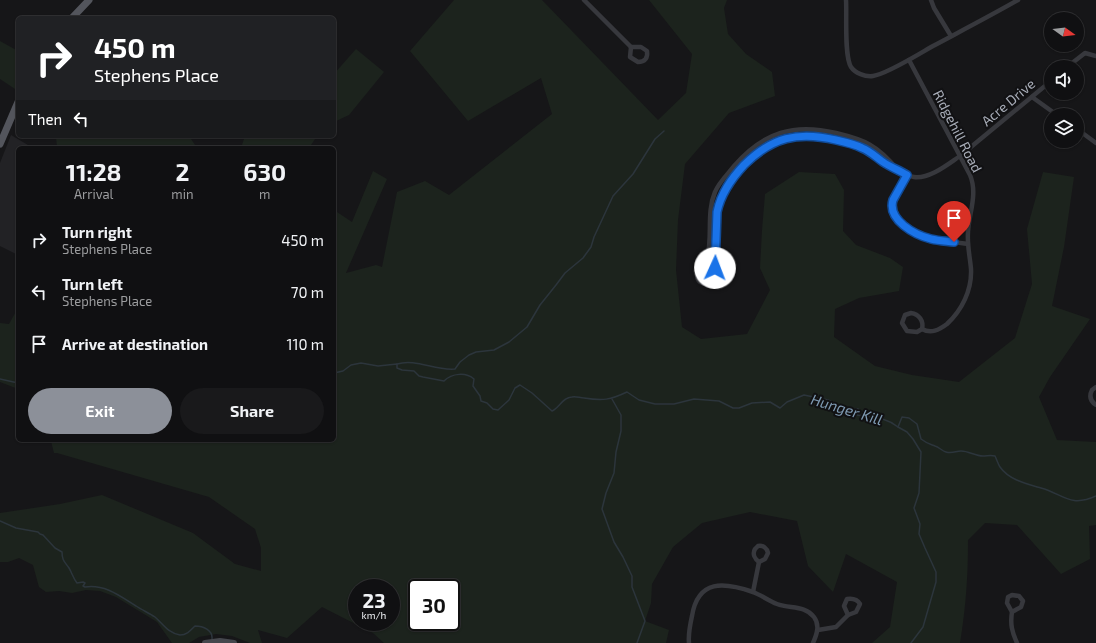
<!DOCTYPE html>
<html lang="en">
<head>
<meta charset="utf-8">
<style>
	:root { --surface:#101012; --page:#19191b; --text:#f1f3f6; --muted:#9c9d9f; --line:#303032; --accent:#8c9099 }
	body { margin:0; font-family:"Exo 2",sans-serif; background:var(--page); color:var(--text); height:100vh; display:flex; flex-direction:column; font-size:15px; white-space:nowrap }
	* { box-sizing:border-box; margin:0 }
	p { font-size:13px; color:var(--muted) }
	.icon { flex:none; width:22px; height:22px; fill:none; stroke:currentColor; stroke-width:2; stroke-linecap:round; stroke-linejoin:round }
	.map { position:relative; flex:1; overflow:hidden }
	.details { position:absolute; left:16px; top:146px; width:320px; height:296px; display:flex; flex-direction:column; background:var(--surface); border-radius:6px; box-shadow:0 1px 3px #0004,0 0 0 1px var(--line) }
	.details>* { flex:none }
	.hud { position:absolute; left:16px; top:16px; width:320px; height:122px; border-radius:6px; box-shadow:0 1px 3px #0004,0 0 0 1px var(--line); background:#202124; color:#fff; overflow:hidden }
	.needle { width:26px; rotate:105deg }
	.controls { position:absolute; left:1044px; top:12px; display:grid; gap:8px }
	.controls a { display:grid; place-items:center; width:40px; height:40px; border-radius:50%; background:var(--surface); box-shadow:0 1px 3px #0004,0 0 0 1px var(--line); font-size:20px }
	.speed { position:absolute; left:348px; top:579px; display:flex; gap:8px; font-size:20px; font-weight:700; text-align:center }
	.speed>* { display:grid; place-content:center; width:52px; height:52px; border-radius:50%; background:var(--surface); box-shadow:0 1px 3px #0004,0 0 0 1px var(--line); line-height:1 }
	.speed small { font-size:10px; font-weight:400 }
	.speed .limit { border:2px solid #111; border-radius:6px; background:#fff; color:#111 }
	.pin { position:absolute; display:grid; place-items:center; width:34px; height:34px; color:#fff; margin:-41px -17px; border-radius:50% 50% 50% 0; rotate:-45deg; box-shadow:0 0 4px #0007 }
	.pin .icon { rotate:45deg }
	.me { position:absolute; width:44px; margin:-22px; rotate:2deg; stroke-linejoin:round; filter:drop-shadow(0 0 3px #0008) }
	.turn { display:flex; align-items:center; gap:14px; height:84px; padding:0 12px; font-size:18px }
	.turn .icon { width:52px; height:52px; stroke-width:2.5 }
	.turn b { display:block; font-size:28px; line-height:34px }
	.then { display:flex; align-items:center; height:38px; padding:0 12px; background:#0003; gap:8px; font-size:15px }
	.eta { display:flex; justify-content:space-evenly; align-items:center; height:68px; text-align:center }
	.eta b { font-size:24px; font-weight:700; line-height:28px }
	.action { display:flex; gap:8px; margin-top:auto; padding:8px 12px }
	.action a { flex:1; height:46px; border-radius:24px; background:var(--accent); color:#fff; font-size:16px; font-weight:700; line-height:46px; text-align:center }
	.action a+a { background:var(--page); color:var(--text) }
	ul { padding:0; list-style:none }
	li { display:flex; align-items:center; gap:12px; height:52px; padding:0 12px }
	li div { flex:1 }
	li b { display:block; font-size:15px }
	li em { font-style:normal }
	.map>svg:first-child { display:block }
	.built { fill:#222225 }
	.green { fill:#1c231d; fill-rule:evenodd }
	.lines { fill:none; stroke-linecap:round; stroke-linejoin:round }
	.stream { stroke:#2c353c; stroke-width:1.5 }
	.street { stroke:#37383d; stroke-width:4.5 }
	.secondary { stroke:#45474d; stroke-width:6 }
	.primary { stroke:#53555c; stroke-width:7 }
	.route-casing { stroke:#114b97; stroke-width:10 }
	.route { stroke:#1a73e8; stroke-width:7 }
	.labels { text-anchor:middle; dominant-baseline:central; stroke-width:4; stroke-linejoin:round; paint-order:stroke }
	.street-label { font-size:14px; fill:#a8adb8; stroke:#111113 }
	.water-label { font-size:15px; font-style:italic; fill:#7f9bb3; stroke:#111113 }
</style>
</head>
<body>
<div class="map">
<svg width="1096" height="643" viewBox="0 0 1096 643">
	<rect width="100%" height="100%" fill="#161618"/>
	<polygon class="built" points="11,135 33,148 18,148 18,255 0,246 0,163"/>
	<g class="green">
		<path d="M454 0H542L658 120 686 93 692 54 649 0H727L724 8 728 34 746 54 772 72 775 96 729 113 685 164 678 220 676 270 682 327 701 339 747 334 770 290 760 268 762 230 765 194 799 172 835 174 844 190 843 231 856 245 890 258 903 267 899 291 859 298 835 309 834 337 875 366 912 375 959 382 1015 338 1032 284 1027 229 1043 172 1074 177 1064 247 1052 306 1090 319 1050 377 1039 397 1057 440 1096 442V525L1089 526 1090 559 1061 574 1017 525 985 523 968 540C968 577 966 606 960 643H872L890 627 897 582 846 554 833 592 808 566 797 521 750 512 702 523 673 547 652 584 651 603 645 621 669 630 666 643H384L373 633 322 607 287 638 258 630 262 643H250L232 636 216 634 199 637 189 643H172L157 622 116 597 100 591 86 590 72 593 59 591 46 592 39 587 33 565 19 558 8 562H0V513L60 504 102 495 193 533 235 564 261 571V548L255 529 209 497 57 453H54L51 441 48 440H334V210L352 222 373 171 387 179 346 273 376 265 382 267 397 192 425 181 449 195 552 114 541 78 468 121 410 51ZM357 588H391V622H357ZM417 588H451V622H417Z"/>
		<polygon points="0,41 18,51 18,85 15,89 0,79"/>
		<polygon points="356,49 384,72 349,115 334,122 334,74"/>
		<polygon points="56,136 189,136 197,148 57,148"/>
		<polygon points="245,136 317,136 309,148 241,148"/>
		<polygon points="18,308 18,389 0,382 0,323 9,324"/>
	</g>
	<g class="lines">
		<g class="stream">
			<path d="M397 364C416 358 435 371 455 369L460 362 469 355 476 352 494 350 509 342 527 327 540 305 556 285 565 273 583 258 591 247 594 237 613 196 633 174 655 139 664 131"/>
			<path d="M334 373 343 371 351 365 361 363 378 366 397 364V368L402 370 414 371 419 376 423 377 444 381C452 373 466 372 474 379L473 386 480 396 481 401 487 403 493 409 498 410 509 400 515 388 520 385 532 393 552 411C559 408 563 397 572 397 576 396 580 398 584 398 603 401 610 400 627 392L639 400 655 404H674L694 399 719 401 733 408H739L752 403 770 402 780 408 787 402 804 395 828 400 847 409H858L859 410 857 415C873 418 884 416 898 427L902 417 909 418 917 424 921 439C926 443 930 444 935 446 939 447 942 451 946 452 952 454 956 451 961 451 969 451 975 456 983 456 987 456 991 455 995 456 997 460 998 464 1000 467 1009 480 1027 484 1041 488 1063 494 1070 508 1096 496"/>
			<polyline points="0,379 18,383"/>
			<polyline points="612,399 621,415 621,431 616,452 614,473 606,493 602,509 614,542 623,557 632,576 632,587 645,621 637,643"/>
			<polyline points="898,427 907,432 913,439 921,452 919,493 914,508 920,524 919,534 925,548 936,572 936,582 923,627 911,643"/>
			<path d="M0 521 16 528 38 532 40 534 43 535 55 548 62 552C62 561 65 562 69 568 72 573 73 578 77 583L83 582 85 583 83 586 85 587C105 584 120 596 136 606 142 610 149 613 155 617 163 624 168 633 180 635 187 635 191 630 195 626 203 626 213 630 212 639"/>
		</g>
		<g class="street">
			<polyline points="584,0 631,47"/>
			<path d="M846 0C847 14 844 56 851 67 855 73 865 77 873 76 887 74 919 54 933 46 961 31 990 16 1018 0"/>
			<polyline points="931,0 934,8 951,36"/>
			<path d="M631 47H641L647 51C648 58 645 62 638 62L630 57Z"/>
			<path d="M909 60 970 175C978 194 969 213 968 232 967 245 970 257 971 269 972 290 962 310 947 324 939 330 931 334 922 329"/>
			<polyline points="1067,67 1085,53 1096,56"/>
			<polyline points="1032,97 1057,115"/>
			<polyline points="1077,129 1096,143"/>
			<path d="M897 169C877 145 865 140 836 133 794 123 764 132 735 165 728 174 719 182 715 192 706 213 713 237 707 258 704 266 692 275 700 282 704 285 708 284 712 284L714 282 716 276 714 262 717 212C720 197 727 187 736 175 769 133 807 128 856 145 867 149 874 157 884 162 888 165 893 167 898 169 903 172 907 176 914 177 930 179 948 164 960 156L1051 81"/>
			<path d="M907 175C901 184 893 195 892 205 891 213 896 219 902 223 922 239 944 241 968 244"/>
			<path d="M911 313C919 314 924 321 922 329L917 332 907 331 902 323 905 315Z"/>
			<path d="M1096 387 1092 390C1089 396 1090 401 1096 405"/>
			<path d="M758 546C763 545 767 548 768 553L765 559 759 562C755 559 752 554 755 549Z"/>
			<polyline points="753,592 759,562"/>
			<polygon points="1012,595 1019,596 1023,601 1021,607 1012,612 1007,603 1008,597"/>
			<path d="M847 599C853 598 857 599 860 604L856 612 848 615 844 606Z"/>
			<path d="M1012 612C1010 624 1012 632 1017 643"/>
			<polyline points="818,630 836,627 848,615"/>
			<path d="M689 643C688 634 690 625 692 616 698 579 724 582 753 592 761 595 769 601 777 604 790 609 805 605 814 617 820 625 817 634 813 643"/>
		</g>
		<polyline class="secondary" points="205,643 220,641 234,643"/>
		<g class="primary">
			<polyline points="72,18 89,0"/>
			<polyline points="0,144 18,102"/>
		</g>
	</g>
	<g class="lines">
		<g class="route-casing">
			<path id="route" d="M715 268 717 212C721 193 731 179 744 165 772 137 798 131 836 140 845 142 854 144 862 148 870 151 876 157 883 162 890 167 899 170 907 175L893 200C887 220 915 235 931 239 939 241 946 241 954 242"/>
		</g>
		<use href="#route" class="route"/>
	</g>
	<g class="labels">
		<g class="street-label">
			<text transform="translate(1008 102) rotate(-40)">Acre Drive</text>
			<text transform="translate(958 131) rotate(63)">Ridgehill Road</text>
		</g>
		<g class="water-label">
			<text transform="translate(847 409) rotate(17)">Hunger Kill</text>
		</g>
	</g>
</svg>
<div class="controls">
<a><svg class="needle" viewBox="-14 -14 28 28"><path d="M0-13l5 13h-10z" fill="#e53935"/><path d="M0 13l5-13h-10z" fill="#9c9d9f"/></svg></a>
<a><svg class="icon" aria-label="sound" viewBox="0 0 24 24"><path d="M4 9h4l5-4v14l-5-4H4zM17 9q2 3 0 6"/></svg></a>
<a><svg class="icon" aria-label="layers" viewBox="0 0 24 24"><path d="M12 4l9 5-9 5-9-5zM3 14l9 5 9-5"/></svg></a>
</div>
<div class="speed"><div>23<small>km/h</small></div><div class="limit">30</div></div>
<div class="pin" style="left:954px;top:242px;background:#d93025"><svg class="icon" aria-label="arrive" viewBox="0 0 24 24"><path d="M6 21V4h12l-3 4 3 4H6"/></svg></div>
<svg class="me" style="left:715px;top:268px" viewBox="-20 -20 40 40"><circle r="19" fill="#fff"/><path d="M0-13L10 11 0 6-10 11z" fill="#1a73e8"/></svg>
<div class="hud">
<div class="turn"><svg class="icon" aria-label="right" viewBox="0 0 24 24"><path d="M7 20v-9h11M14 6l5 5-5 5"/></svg><div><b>450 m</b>Stephens Place</div></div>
<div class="then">Then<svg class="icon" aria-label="left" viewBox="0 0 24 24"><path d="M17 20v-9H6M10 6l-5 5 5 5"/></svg></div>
</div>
<section class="details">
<div class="eta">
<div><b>11:28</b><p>Arrival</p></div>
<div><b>2</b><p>min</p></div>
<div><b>630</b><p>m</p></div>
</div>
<ul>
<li><svg class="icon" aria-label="right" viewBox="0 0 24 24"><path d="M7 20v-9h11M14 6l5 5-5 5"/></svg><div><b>Turn right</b><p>Stephens Place</p></div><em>450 m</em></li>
<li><svg class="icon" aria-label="left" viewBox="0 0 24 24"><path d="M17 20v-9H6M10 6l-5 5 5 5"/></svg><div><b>Turn left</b><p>Stephens Place</p></div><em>70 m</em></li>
<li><svg class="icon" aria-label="arrive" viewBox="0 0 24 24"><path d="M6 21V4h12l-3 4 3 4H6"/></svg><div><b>Arrive at destination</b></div><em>110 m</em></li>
</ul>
<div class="action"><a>Exit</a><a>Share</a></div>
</section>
</div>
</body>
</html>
